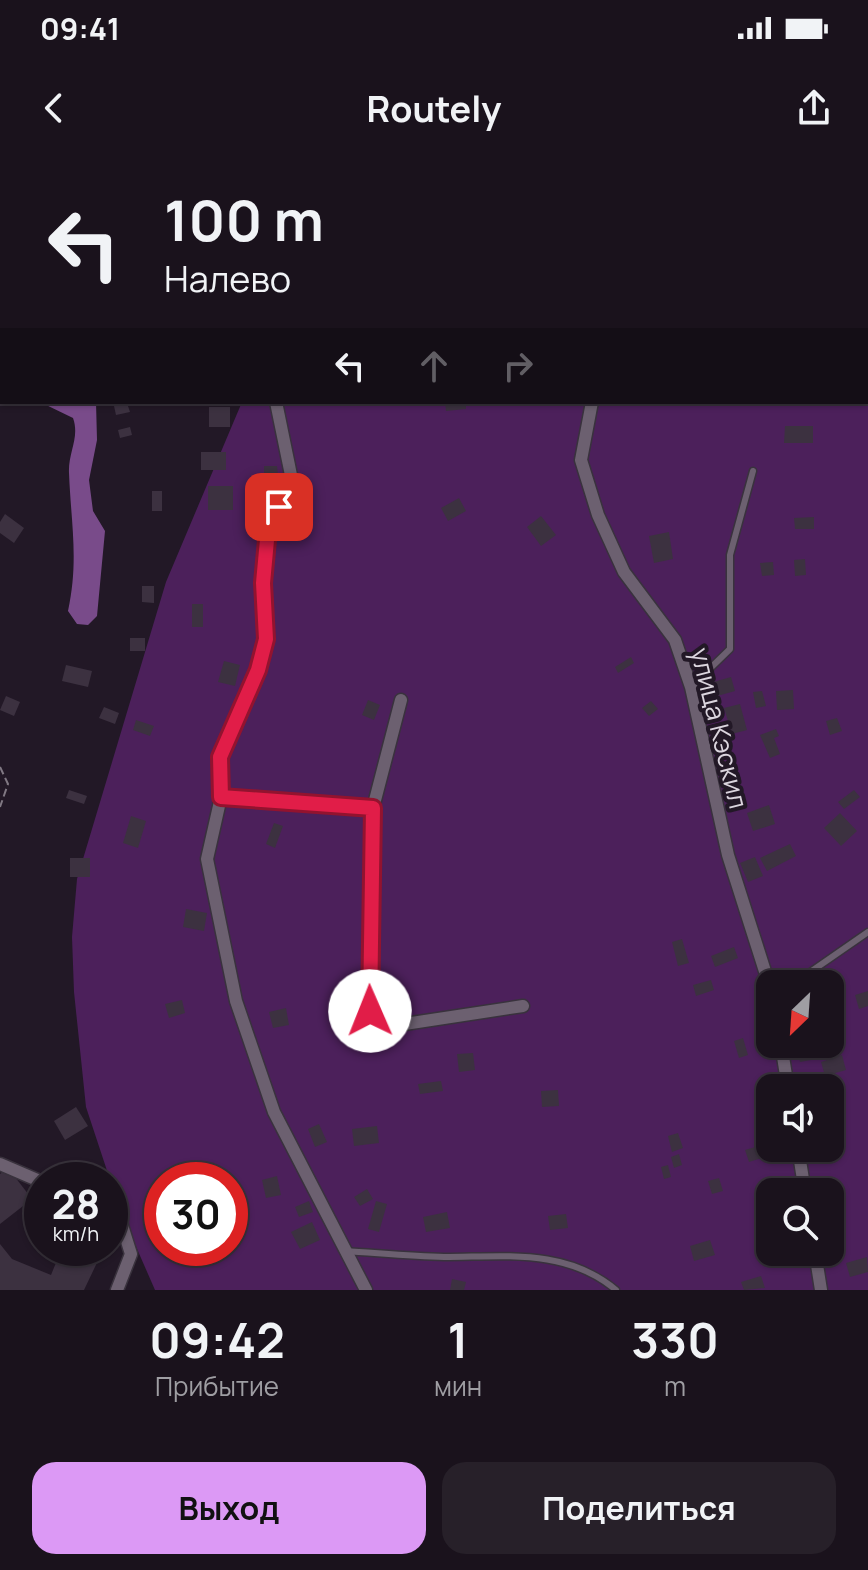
<!DOCTYPE html>
<html lang="ru">
<head>
<meta charset="utf-8">
<style>
	:root { --surface:#1a121c; --page:#272029; --text:#f1f3f6; --muted:#9f9ea3; --line:#38323b; --accent:#dc99f5 }
	body { margin:0; font-family:Manrope,sans-serif; background:var(--page); color:var(--text); height:100vh; display:flex; flex-direction:column; font-size:30px; white-space:nowrap }
	* { box-sizing:border-box; margin:0 }
	p { font-size:26px; color:var(--muted) }
	.icon { flex:none; width:44px; height:44px; fill:none; stroke:currentColor; stroke-width:2; stroke-linecap:round; stroke-linejoin:round }
	.map { position:relative; height:1130px; overflow:hidden }
	.drawer { display:flex; flex-direction:column; background:var(--surface); flex:1 }
	.drawer>* { flex:none }
	.top-card { position:absolute; left:0px; top:0px; width:868px; height:244px; box-shadow:0 2px 6px #0004,0 0 0 2px var(--line); background:#1a121c; color:var(--text); overflow:hidden }
	.needle { width:52px; rotate:205deg }
	.fabs { position:absolute; left:756px; top:810px; display:grid; gap:16px }
	.fabs a { display:grid; place-items:center; width:88px; height:88px; border-radius:16px; background:var(--surface); box-shadow:0 2px 6px #0004,0 0 0 2px var(--line); font-size:40px }
	.speed { position:absolute; left:24px; top:1002px; display:flex; gap:16px; font-size:40px; font-weight:700; text-align:center }
	.speed>* { display:grid; place-content:center; width:104px; height:104px; border-radius:50%; background:var(--surface); box-shadow:0 2px 6px #0004,0 0 0 2px var(--line); line-height:1 }
	.speed small { font-size:20px; font-weight:400 }
	.speed .limit { border:12px solid #d22; background:#fff; color:#111 }
	.pin { position:absolute; display:grid; place-items:center; width:68px; height:68px; color:#fff; margin:-34px; border-radius:16px; box-shadow:0 4px 12px #0006 }
	.me { position:absolute; width:88px; margin:-44px; rotate:359deg; stroke-linejoin:round; filter:drop-shadow(0 0 6px #0008) }
	.turn { display:flex; align-items:center; gap:28px; height:168px; padding:0 32px; font-size:36px }
	.turn .icon { width:104px; height:104px; stroke-width:2.5 }
	.turn b { display:block; font-size:56px; line-height:68px }
	.lanes { display:flex; align-items:center; height:76px; padding:0 32px; background:#0003; justify-content:center; gap:40px; direction:ltr }
	.lanes .off { opacity:.35 }
	.eta { display:flex; justify-content:space-evenly; align-items:center; height:136px; text-align:center }
	.eta b { font-size:48px; font-weight:700; line-height:56px }
	.primary-button { display:flex; gap:16px; margin-top:auto; padding:16px 32px }
	.primary-button a { flex:1; height:92px; border-radius:24px; background:var(--accent); color:#111; font-size:32px; font-weight:700; line-height:92px; text-align:center }
	.primary-button a+a { background:var(--page); color:var(--text) }
	.status { display:flex; justify-content:space-between; align-items:center; height:56px; padding:0 40px; background:var(--surface); direction:ltr }
	.status svg { height:22px; fill:currentColor }
	header { display:flex; justify-content:space-between; align-items:center; height:104px; padding:0 32px; background:var(--surface); font-size:36px; font-weight:700 }
	.map>svg:first-child { display:block }
	.green { fill:#4c205b; fill-rule:evenodd }
	.water { fill:#794b8a }
	.building { fill:#3c3140 }
	.lines { fill:none; stroke-linecap:round; stroke-linejoin:round }
	.lane-casing { stroke:#39323d; stroke-width:9 }
	.street-casing { stroke:#39323d; stroke-width:15 }
	.path { stroke:#807883; stroke-width:2; stroke-dasharray:8 4; stroke-linecap:butt }
	.lane { stroke:#6c6070; stroke-width:6 }
	.street { stroke:#6c6070; stroke-width:12 }
	.route-casing { stroke:#92132f; stroke-width:20 }
	.route { stroke:#e11d48; stroke-width:14 }
	.labels { text-anchor:middle; dominant-baseline:central; stroke-width:8; stroke-linejoin:round; paint-order:stroke }
	.street-label { font-size:26px; fill:#dbd5de; stroke:#221826 }
</style>
</head>
<body>
<div class="status"><b>09:41</b><svg viewBox="0 0 49 12"><path d="M0 12V9h3v3zM5 12V6h3v6zM10 12V3h3v9zM15 12V0h3v12zM26 1h20v11H26zM47 4h2v5h-2z"/></svg></div>
<header><svg class="icon" aria-label="back" viewBox="0 0 24 24"><path d="M15 5l-7 7 7 7"/></svg>Routely<svg class="icon" aria-label="share" viewBox="0 0 24 24"><path d="M12 15V3M7 8l5-5 5 5M5 13v7h14v-7"/></svg></header>
<div class="map">
<svg width="868" height="1130" viewBox="0 0 868 1130">
	<rect width="100%" height="100%" fill="#221826"/>
	<path class="green" d="M0 0H868V1130H155L120 1050 86 947 74 832 72 777 77 719 166 422 242 242H866V2H2V38ZM770 824H830V884H770ZM770 928H830V988H770ZM162 1020H230V1088H162ZM770 1032H830V1092H770Z"/>
	<path class="water" d="M40 242H96L97 280 89 320 93 351 105 371 97 456 88 465 77 464 68 451C79 400 71 364 69 313 68 292 80 278 73 258Z"/>
	<g class="building">
		<polygon points="445,242 466,242 466,249 446,251"/>
		<polygon points="127,243 130,252 116,255 114,246"/>
		<rect x="209" y="247" width="21" height="20"/>
		<polygon points="785,266 813,266 813,283 784,283"/>
		<polygon points="130,267 132,275 120,278 118,270"/>
		<rect x="201" y="292" width="25" height="18"/>
		<polygon points="264,306 277,306 278,315 264,315"/>
		<rect x="208" y="326" width="25" height="24"/>
		<rect x="152" y="331" width="10" height="20"/>
		<polygon points="459,338 466,351 448,361 441,348"/>
		<polygon points="5,354 24,368 14,383 0,373 0,362"/>
		<polygon points="541,356 556,375 541,386 527,367"/>
		<polygon points="814,357 814,369 795,369 794,358"/>
		<polygon points="669,372 673,399 654,403 649,376"/>
		<polygon points="805,399 806,415 795,416 794,400"/>
		<polygon points="773,402 774,415 762,416 760,403"/>
		<polygon points="142,426 154,426 154,443 142,442"/>
		<rect x="192" y="444" width="11" height="23"/>
		<rect x="130" y="478" width="15" height="13"/>
		<polygon points="631,497 634,503 618,513 615,507"/>
		<polygon points="224,501 240,505 235,526 218,522"/>
		<polygon points="66,505 92,511 88,527 62,521"/>
		<polygon points="731,517 735,531 710,538 706,524"/>
		<polygon points="793,530 794,549 777,550 776,531"/>
		<polygon points="762,531 766,546 756,548 753,532"/>
		<polygon points="6,536 20,542 14,556 0,550"/>
		<polygon points="368,540 380,545 374,560 362,555"/>
		<polygon points="651,541 658,549 649,556 642,548"/>
		<polygon points="740,544 747,570 732,574 724,548"/>
		<polygon points="104,547 119,553 115,564 99,558"/>
		<polygon points="837,558 842,571 830,575 826,561"/>
		<polygon points="136,560 154,566 150,576 133,570"/>
		<polygon points="776,569 779,576 774,578 780,594 770,598 760,575"/>
		<polygon points="69,630 87,636 84,644 66,638"/>
		<polygon points="854,630 860,637 844,649 838,642"/>
		<polygon points="769,645 775,664 753,671 747,653"/>
		<polygon points="840,653 857,671 841,686 824,668"/>
		<polygon points="131,656 146,661 138,688 123,683"/>
		<polygon points="274,663 283,666 275,688 266,684"/>
		<polygon points="790,684 796,696 767,711 760,698"/>
		<polygon points="755,697 763,716 748,722 740,703"/>
		<rect x="70" y="698" width="20" height="19"/>
		<polygon points="186,749 207,753 204,771 183,767"/>
		<polygon points="682,779 689,803 678,806 672,782"/>
		<polygon points="734,787 738,798 715,807 711,796"/>
		<polygon points="711,820 714,830 696,836 693,825"/>
		<polygon points="868,831 868,846 859,849 855,835"/>
		<polygon points="182,840 185,853 169,858 165,844"/>
		<polygon points="286,848 289,865 273,868 269,852"/>
		<polygon points="743,878 748,895 739,898 734,881"/>
		<polygon points="809,888 811,900 800,902 798,890"/>
		<polygon points="473,893 475,910 459,912 457,894"/>
		<polygon points="842,895 846,910 825,916 821,902"/>
		<polygon points="441,921 443,931 420,934 418,924"/>
		<polygon points="558,930 559,946 542,947 541,931"/>
		<polygon points="76,947 88,966 65,980 54,961"/>
		<polygon points="319,964 327,982 315,987 308,969"/>
		<polygon points="377,966 379,983 354,986 352,969"/>
		<polygon points="678,973 683,988 672,992 668,976"/>
		<polygon points="830,976 836,994 829,996 826,988 830,988"/>
		<polygon points="762,985 765,997 749,1002 745,990"/>
		<polygon points="679,994 682,1005 674,1008 671,997"/>
		<polygon points="668,1005 671,1017 664,1019 661,1007"/>
		<polygon points="8,1008 32,1039 0,1064 0,1014"/>
		<polygon points="277,1016 281,1035 266,1038 262,1020"/>
		<polygon points="719,1018 723,1031 712,1034 708,1021"/>
		<polygon points="367,1029 373,1039 360,1046 354,1037"/>
		<polygon points="309,1041 313,1052 299,1057 295,1047"/>
		<polygon points="376,1041 387,1044 379,1072 368,1069"/>
		<polygon points="447,1052 450,1068 426,1072 423,1057"/>
		<polygon points="566,1054 568,1068 550,1070 548,1056"/>
		<polygon points="312,1062 320,1080 300,1089 291,1072"/>
		<polygon points="710,1080 715,1095 694,1101 690,1086"/>
		<polygon points="0,1084 12,1099 51,1115 62,1088 104,1088 84,1130 0,1130"/>
		<polygon points="867,1097 868,1112 850,1117 846,1103"/>
		<polygon points="761,1116 765,1128 744,1130 741,1122"/>
		<polygon points="452,1119 466,1122 464,1130 450,1130"/>
	</g>
	<g class="lines">
		<g class="lane-casing">
			<g id="lane">
				<polyline points="866,145 868,147"/>
				<polyline points="691,527 730,489 730,395 753,311"/>
				<polyline points="793,824 868,772"/>
				<path d="M345 1091C378 1093 411 1096 444 1097 505 1097 566 1088 616 1130"/>
			</g>
		</g>
		<g class="street-casing">
			<g id="street">
				<polyline points="684,0 686,2"/>
				<polyline points="357,2 358,0"/>
				<polyline points="276,242 292,320 267,380 263,423 266,479 258,510 220,597 221,637 207,699 236,841 274,952 366,1130"/>
				<polyline points="592,242 581,300 598,355 624,412 675,480 691,527 728,695 770,827"/>
				<polyline points="221,637 373,648 370,851 382,861 398,865 523,846"/>
				<polyline points="373,648 401,540"/>
				<polyline points="781,884 788,928"/>
				<polyline points="798,988 805,1032"/>
				<polyline points="0,1004 42,1022"/>
				<polyline points="110,1053 121,1062 131,1094 117,1130"/>
				<polyline points="815,1092 821,1130"/>
			</g>
		</g>
		<polyline class="path" points="0,607 8,624 0,647"/>
		<use href="#lane" class="lane"/>
		<use href="#street" class="street"/>
	</g>
	<g class="lines">
		<g class="route-casing">
			<polyline id="route" points="279,347 267,380 263,423 266,479 258,510 220,597 221,637 373,648 370,851"/>
		</g>
		<use href="#route" class="route"/>
	</g>
	<g class="labels">
		<g class="street-label">
			<text transform="translate(720 568) rotate(76)">улица Кэскил</text>
		</g>
	</g>
</svg>
<div class="fabs">
<a><svg class="needle" viewBox="-14 -14 28 28"><path d="M0-13l5 13h-10z" fill="#e53935"/><path d="M0 13l5-13h-10z" fill="#9f9ea3"/></svg></a>
<a><svg class="icon" aria-label="sound" viewBox="0 0 24 24"><path d="M4 9h4l5-4v14l-5-4H4zM17 9q2 3 0 6"/></svg></a>
<a><svg class="icon" aria-label="search" viewBox="0 0 24 24"><circle cx="10" cy="10" r="6"/><path d="M15 15l6 6"/></svg></a>
</div>
<div class="speed"><div>28<small>km/h</small></div><div class="limit">30</div></div>
<div class="pin" style="left:279px;top:347px;background:#d93025"><svg class="icon" aria-label="arrive" viewBox="0 0 24 24"><path d="M6 21V4h12l-3 4 3 4H6"/></svg></div>
<svg class="me" style="left:370px;top:851px" viewBox="-20 -20 40 40"><circle r="19" fill="#fff"/><path d="M0-13L10 11 0 6-10 11z" fill="#e11d48"/></svg>
<div class="top-card">
<div class="turn"><svg class="icon" aria-label="left" viewBox="0 0 24 24"><path d="M17 20v-9H6M10 6l-5 5 5 5"/></svg><div><b>100 m</b>Налево</div></div>
<div class="lanes"><svg class="icon" aria-label="left" viewBox="0 0 24 24"><path d="M17 20v-9H6M10 6l-5 5 5 5"/></svg><svg class="icon off" aria-label="ahead" viewBox="0 0 24 24"><path d="M12 20V5M6 11l6-6 6 6"/></svg><svg class="icon off" aria-label="right" viewBox="0 0 24 24"><path d="M7 20v-9h11M14 6l5 5-5 5"/></svg></div>
</div>
</div>
<section class="drawer">
<div class="eta">
<div><b>09:42</b><p>Прибытие</p></div>
<div><b>1</b><p>мин</p></div>
<div><b>330</b><p>m</p></div>
</div>
<div class="primary-button"><a>Выход</a><a>Поделиться</a></div>
</section>
</body>
</html>
